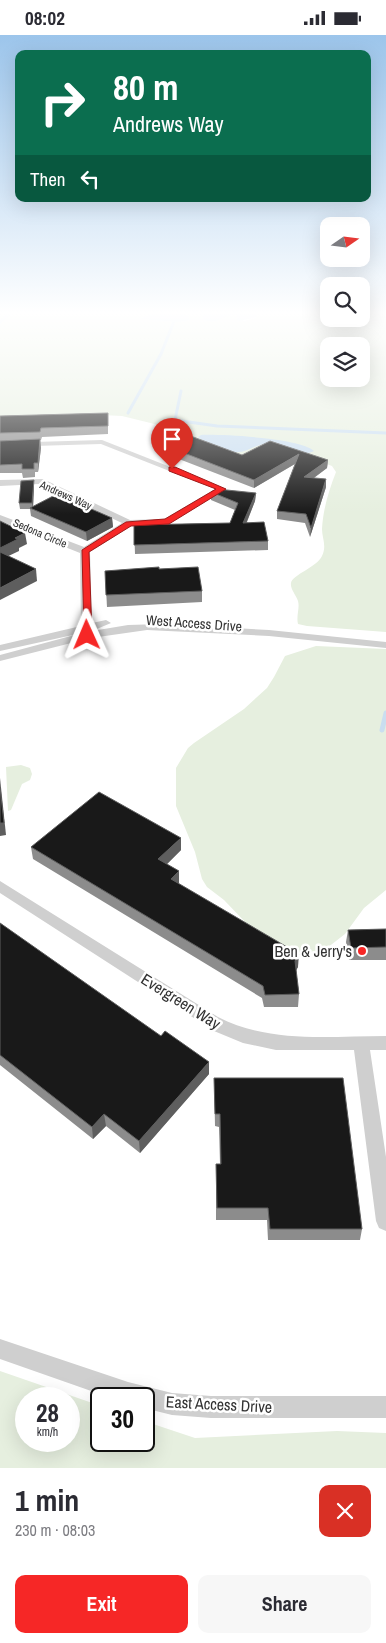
<!DOCTYPE html>
<html lang="en">
<head>
<meta charset="utf-8">
<style>
	:root { --surface:#fff; --page:#f7f7f7; --text:#2b2b33; --muted:#7c7c81; --accent:#f62726 }
	body { margin:0; font-family:"Archivo Narrow",sans-serif; background:var(--page); color:var(--text); height:100vh; display:flex; flex-direction:column; font-size:19px; white-space:nowrap }
	* { box-sizing:border-box; margin:0 }
	p { font-size:16px; color:var(--muted) }
	.icon { flex:none; width:28px; height:28px; fill:none; stroke:currentColor; stroke-width:2; stroke-linecap:round; stroke-linejoin:round }
	.map { position:relative; height:1433px; overflow:hidden }
	.drawer { display:flex; flex-direction:column; background:var(--surface); flex:1 }
	.drawer>* { flex:none }
	.hud { position:absolute; left:15px; top:15px; width:356px; height:152px; border-radius:10px; box-shadow:0 5px 20px #0002; background:#0b6e4f; color:#fff; overflow:hidden }
	.needle { width:32px; rotate:76deg }
	.fabs { position:absolute; left:320px; top:182px; display:grid; gap:10px }
	.fabs a { display:grid; place-items:center; width:50px; height:50px; border-radius:10px; background:var(--surface); box-shadow:0 5px 20px #0002; font-size:25px }
	.speed { position:absolute; left:15px; top:1352px; display:flex; gap:10px; font-size:25px; font-weight:700; text-align:center }
	.speed>* { display:grid; place-content:center; width:65px; height:65px; border-radius:50%; background:var(--surface); box-shadow:0 5px 20px #0002; line-height:1 }
	.speed small { font-size:12px; font-weight:400 }
	.speed .limit { border:2px solid #111; border-radius:8px; background:#fff; color:#111 }
	.pin { position:absolute; display:grid; place-items:center; width:42px; height:42px; color:#fff; margin:-51px -21px; border-radius:50% 50% 50% 0; rotate:-45deg; box-shadow:0 0 5px #0007 }
	.pin .icon { rotate:45deg }
	.me { position:absolute; width:55px; margin:-28px; rotate:359deg; stroke-linejoin:round; filter:drop-shadow(0 0 4px #0008) }
	.turn { display:flex; align-items:center; gap:18px; height:105px; padding:0 15px; font-size:22px }
	.turn .icon { width:65px; height:65px; stroke-width:2.5 }
	.turn b { display:block; font-size:35px; line-height:42px }
	.then { display:flex; align-items:center; height:48px; padding:0 15px; background:#0003; gap:10px; font-size:19px }
	.round { display:grid; place-items:center; flex:none; width:52px; height:52px; border-radius:10px; background:var(--page) }
	.summary { display:flex; align-items:center; justify-content:space-between; height:85px; padding:0 15px }
	h1 { font-size:30px; font-weight:700; line-height:38px }
	.primary-button { display:flex; gap:10px; margin-top:auto; padding:10px 15px }
	.primary-button a { flex:1; height:58px; border-radius:10px; background:var(--accent); color:#fff; font-size:20px; font-weight:700; line-height:58px; text-align:center }
	.primary-button a+a { background:var(--page); color:var(--text) }
	.status { display:flex; justify-content:space-between; align-items:center; height:35px; padding:0 25px; background:var(--surface); direction:ltr }
	.status svg { height:14px; fill:currentColor }
	.map>svg:first-child { display:block }
	.green { fill:#e6efdf; fill-rule:evenodd }
	.water { fill:#cadef0 }
	.lines { fill:none; stroke-linecap:round; stroke-linejoin:round }
	.stream-far1 { stroke:#cadef0; stroke-width:3 }
	.stream { stroke:#cadef0; stroke-width:5 }
	.minor { fill:#cfcfcf; fill-rule:evenodd }
	.wall { fill:#8c8c8c }
	.shaded-wall { fill:#5e5e5e }
	.building { fill:#191919; stroke:#5e5e5e }
	.route { fill:#f62726; stroke:#a01919 }
	.poi-dot { fill:#f62726; stroke:#fff; stroke-width:2 }
	.labels { text-anchor:middle; dominant-baseline:central; stroke-width:5; stroke-linejoin:round; paint-order:stroke }
	.far-street-label { font-size:11px; fill:#323232; stroke:#fff }
	.street-label { font-size:14px; fill:#323232; stroke:#fff }
	.near-poi-label { font-size:16px; fill:#323232; stroke:#fff; text-anchor:end }
	.near-street-label { font-size:16px; fill:#323232; stroke:#fff }
</style>
</head>
<body>
<div class="status"><b>08:02</b><svg viewBox="0 0 49 12"><path d="M0 12V9h3v3zM5 12V6h3v6zM10 12V3h3v9zM15 12V0h3v12zM26 1h20v11H26zM47 4h2v5h-2z"/></svg></div>
<div class="map">
<svg width="386" height="1433" viewBox="0 0 386 1433">
	<rect width="100%" height="100%" fill="#fff"/>
	<g class="green">
		<path d="M0 278H154L139 284 179 287 185 286 188 280 182 278H202L204 285 236 279 244 286 256 283V278H329V284H361V278H386V597L307 591 298 589C296 581 300 573 298 566 296 560 290 554 291 548 292 540 317 532 322 521 327 511 322 503 322 494 323 474 329 455 336 437L332 431 292 416 240 421 197 405 179 395 122 381 102 380 0 383ZM329 311H361V344H329Z"/>
		<polygon points="316,611 386,614 386,855 364,873 345,899 327,913 303,919 267,903 247,889 224,865 207,852 202,844 195,817 176,771 176,733 188,713 194,708 244,674 267,653 274,642 285,621"/>
		<polygon points="21,730 30,733 32,739 30,745 22,749 11,775 8,776 6,732"/>
		<path d="M0 1336 101 1371V1406H144V1386L195 1403 337 1396 386 1398V1433H0ZM26 1364H69V1406H26Z"/>
	</g>
	<g class="water">
		<polygon points="154,278 182,278 189,281 189,285 179,287 139,284"/>
		<path d="M202 278H256L257 282 239 286 237 285V280C226 278 218 290 204 285Z"/>
		<path d="M201 400C221 399 301 403 314 416 300 423 283 411 268 409 256 408 246 419 234 417 223 415 207 410 198 402Z"/>
	</g>
	<g class="lines">
		<g class="stream-far1">
			<polyline points="0,287 10,278"/>
			<polyline points="181,356 175,385 217,391 386,398"/>
			<polyline points="128,378 161,319 174,286"/>
		</g>
		<polyline class="stream" points="382,695 386,678"/>
		<g class="minor">
			<polygon points="102,405 226,454 169,489 131,491 90,517 92,588 106,585 111,588 92,596 128,590 162,589 269,595 386,607 386,613 269,601 147,595 91,603 0,626 0,620 82,598 0,616 0,610 81,591 80,518 0,486 0,480 84,512 122,488 39,449 0,451 0,445 43,444 130,485 164,484 215,454 101,409 0,412 0,408"/>
			<path d="M0 846 218 982C271 1009 328 1001 386 1001V1015H370L386 1122V1196L379 1193 376 1186 354 1015H276L243 1008 214 996 0 858Z"/>
			<polygon points="0,1304 128,1347 172,1358 211,1361 386,1361 386,1383 211,1383 172,1380 144,1373 144,1364 114,1364 0,1324"/>
		</g>
	</g>
	<g class="wall">
		<polygon points="108,378 108,399 42,402 41,405 40,405 41,413 38,437 35,437 35,442 23,443 22,438 0,438 0,381"/>
		<polygon points="166,411 242,420 328,425 327,433 314,443 326,444 326,452 310,502 305,488 277,484 277,476 295,429 254,453 166,419"/>
		<polygon points="34,445 34,451 33,471 112,483 113,492 87,506 31,481 30,474 20,474 19,468"/>
		<polygon points="211,457 256,458 255,466 247,487 268,506 268,515 135,519 134,490 230,488 235,475 211,465"/>
		<polygon points="159,534 202,556 202,567 107,572 105,536"/>
		<polygon points="31,812 181,815 167,829 179,836 179,849 298,932 296,935 299,959 298,972 264,972 262,963 33,824"/>
		<polygon points="0,888 209,1039 140,1118 106,1091 93,1104 0,1030"/>
		<polygon points="386,894 386,925 349,925 346,907 348,895"/>
		<polygon points="214,1043 362,1194 360,1205 268,1205 267,1185 216,1185 216,1129 220,1129 219,1092 215,1091"/>
	</g>
	<g class="shaded-wall">
		<polygon points="40,404 41,413 38,437 38,428"/>
		<polygon points="299,419 298,427 254,453 254,445"/>
		<polygon points="328,425 327,433 304,450 304,442"/>
		<polygon points="326,444 326,452 310,502 311,493"/>
		<polygon points="34,445 34,451 33,474 32,468"/>
		<polygon points="256,458 255,466 243,496 243,488"/>
		<polygon points="112,483 113,492 87,506 86,497"/>
		<polygon points="25,498 27,509 19,513 19,516 0,525 0,513 15,503"/>
		<polygon points="36,534 37,546 0,565 0,553"/>
		<polygon points="0,743 6,800 0,801"/>
		<polygon points="181,803 181,815 159,837 158,824"/>
		<polygon points="179,836 179,849 171,844"/>
		<polygon points="299,919 298,932 294,939 295,926"/>
		<polygon points="209,1027 209,1039 140,1118 139,1106"/>
		<polygon points="104,1079 106,1091 93,1104 92,1092"/>
	</g>
	<g class="building">
		<polygon points="108,378 108,391 41,393 40,397 0,398 0,381"/>
		<polygon points="188,400 242,420 270,406 328,425 304,442 326,444 311,493 306,479 277,476 299,419 254,445 166,411"/>
		<polygon points="40,404 38,428 34,428 34,434 22,434 22,429 0,430 0,406"/>
		<polygon points="34,445 32,468 19,468 21,446"/>
		<polygon points="217,454 256,458 243,488 264,487 268,506 134,510 134,490 230,488 238,468 211,457"/>
		<polygon points="57,459 112,483 86,497 30,473"/>
		<polygon points="0,486 25,498 15,503 18,504 0,513"/>
		<polygon points="0,517 36,534 0,553"/>
		<polygon points="159,532 159,534 198,532 202,556 106,560 105,536"/>
		<polygon points="0,752 4,788 0,788"/>
		<polygon points="99,757 181,803 158,824 179,836 171,844 299,919 295,926 299,959 265,960 263,951 31,812"/>
		<polygon points="0,888 161,1001 165,996 209,1027 139,1106 104,1079 92,1092 0,1020"/>
		<polygon points="386,894 386,912 351,913 348,895"/>
		<polygon points="214,1043 343,1043 362,1194 270,1194 268,1173 217,1173 216,1129 221,1129 220,1079 215,1079"/>
	</g>
	<linearGradient id="sky" x2="0" y2="1"><stop stop-color="#9cc5eb"/><stop offset="0.58" stop-color="#fff"/><stop offset="1" stop-color="#fff" stop-opacity="0"/></linearGradient>
	<rect width="386" height="479" fill="url(#sky)"/>
	<polygon class="route" points="169,432 175,432 226,454 169,489 131,491 89,517 92,600 87,603 84,602 82,515 126,487 165,484 216,454 169,436"/>
	<circle class="poi-dot" cx="362" cy="916" r="5"/>
	<g class="labels">
		<g class="far-street-label">
			<text transform="translate(66 460) rotate(24)">Andrews Way</text>
			<text transform="translate(40 498) rotate(23)">Sedona Circle</text>
		</g>
		<g class="street-label">
			<text transform="translate(194 588) rotate(4)">West Access Drive</text>
		</g>
		<g class="near-poi-label">
			<text x="352" y="916">Ben &amp; Jerry's</text>
		</g>
		<g class="near-street-label">
			<text transform="translate(181 966) rotate(32)">Evergreen Way</text>
			<text transform="translate(219 1369) rotate(3)">East Access Drive</text>
		</g>
	</g>
</svg>
<div class="fabs">
<a><svg class="needle" viewBox="-14 -14 28 28"><path d="M0-13l5 13h-10z" fill="#e53935"/><path d="M0 13l5-13h-10z" fill="#7c7c81"/></svg></a>
<a><svg class="icon" aria-label="search" viewBox="0 0 24 24"><circle cx="10" cy="10" r="6"/><path d="M15 15l6 6"/></svg></a>
<a><svg class="icon" aria-label="layers" viewBox="0 0 24 24"><path d="M12 4l9 5-9 5-9-5zM3 14l9 5 9-5"/></svg></a>
</div>
<div class="speed"><div>28<small>km/h</small></div><div class="limit">30</div></div>
<div class="pin" style="left:172px;top:434px;background:#d93025"><svg class="icon" aria-label="arrive" viewBox="0 0 24 24"><path d="M6 21V4h12l-3 4 3 4H6"/></svg></div>
<svg class="me" style="left:87px;top:600px" viewBox="-20 -20 40 40"><path d="M0-17L14 15 0 8-14 15z" fill="#f62726" stroke="#fff" stroke-width="4"/></svg>
<div class="hud">
<div class="turn"><svg class="icon" aria-label="right" viewBox="0 0 24 24"><path d="M7 20v-9h11M14 6l5 5-5 5"/></svg><div><b>80 m</b>Andrews Way</div></div>
<div class="then">Then<svg class="icon" aria-label="left" viewBox="0 0 24 24"><path d="M17 20v-9H6M10 6l-5 5 5 5"/></svg></div>
</div>
</div>
<section class="drawer">
<div class="summary"><div><h1>1 min</h1><p>230 m · 08:03</p></div><a class="round" style="background:#d93025;color:#fff"><svg class="icon" aria-label="close" viewBox="0 0 24 24"><path d="M6 6l12 12M18 6L6 18"/></svg></a></div>
<div class="primary-button"><a>Exit</a><a>Share</a></div>
</section>
</body>
</html>
